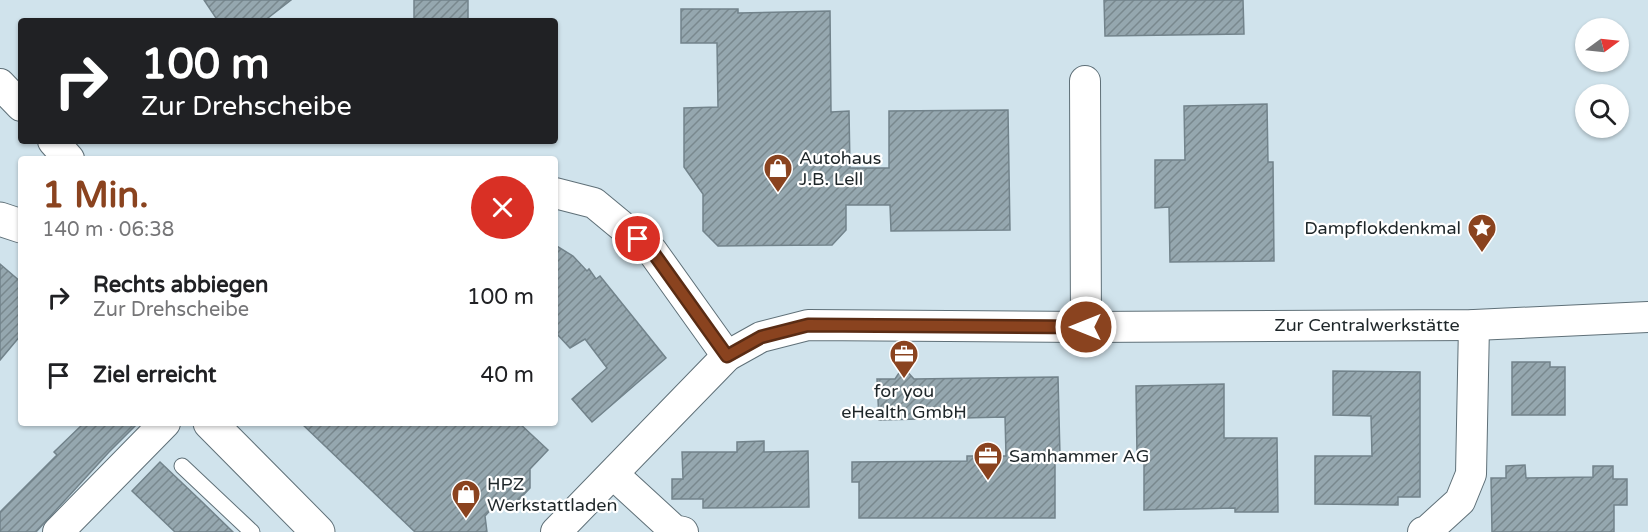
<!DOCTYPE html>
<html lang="de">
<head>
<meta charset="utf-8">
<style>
	:root { --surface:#fff; --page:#f2f2f2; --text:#202124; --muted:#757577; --accent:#8a431f }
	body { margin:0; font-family:"Varela Round",sans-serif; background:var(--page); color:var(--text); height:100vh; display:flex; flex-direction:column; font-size:22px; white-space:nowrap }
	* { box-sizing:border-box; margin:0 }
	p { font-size:20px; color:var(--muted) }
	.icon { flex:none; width:33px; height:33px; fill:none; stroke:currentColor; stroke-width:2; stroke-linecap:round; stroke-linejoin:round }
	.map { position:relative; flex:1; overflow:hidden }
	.sheet { position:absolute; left:18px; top:156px; width:540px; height:270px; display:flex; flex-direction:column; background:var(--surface); border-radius:6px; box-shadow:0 2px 4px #0004 }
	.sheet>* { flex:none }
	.banner { position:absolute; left:18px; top:18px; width:540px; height:126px; border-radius:6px; box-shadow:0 2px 4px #0004; background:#202124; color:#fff; overflow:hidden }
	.needle { width:39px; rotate:75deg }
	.controls { position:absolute; left:1575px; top:18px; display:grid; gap:12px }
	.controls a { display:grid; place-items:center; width:54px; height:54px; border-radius:50%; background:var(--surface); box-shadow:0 2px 4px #0004; font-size:30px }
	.pin { position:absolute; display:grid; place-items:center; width:51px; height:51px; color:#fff; margin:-26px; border:3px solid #fff; border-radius:50%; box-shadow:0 2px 6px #0007 }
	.me { position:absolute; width:66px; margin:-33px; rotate:270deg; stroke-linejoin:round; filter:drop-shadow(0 0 4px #0008) }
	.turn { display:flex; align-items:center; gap:21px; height:126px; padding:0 24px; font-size:27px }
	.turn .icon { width:78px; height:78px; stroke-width:2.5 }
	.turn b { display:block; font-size:42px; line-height:51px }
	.round { display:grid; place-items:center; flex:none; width:63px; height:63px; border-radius:32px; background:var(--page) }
	.overview { display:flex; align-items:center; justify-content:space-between; height:102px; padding:0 24px }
	h1 { font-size:36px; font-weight:700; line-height:45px; color:var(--accent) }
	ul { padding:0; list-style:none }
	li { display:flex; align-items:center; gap:18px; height:78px; padding:0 24px }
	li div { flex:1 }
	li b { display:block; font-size:22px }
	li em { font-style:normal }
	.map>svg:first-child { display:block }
	.building { fill:url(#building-hatch); stroke:#72838b; stroke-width:1.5 }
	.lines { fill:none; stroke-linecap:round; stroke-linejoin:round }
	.lane-casing { stroke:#5f7078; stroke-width:17 }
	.street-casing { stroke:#5f7078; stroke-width:32 }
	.secondary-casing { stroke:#5f7078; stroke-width:35 }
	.lane { stroke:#fff; stroke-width:15 }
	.street { stroke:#fff; stroke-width:30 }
	.secondary { stroke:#fff; stroke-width:33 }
	.route-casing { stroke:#5a2c14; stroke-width:15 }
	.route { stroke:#8a431f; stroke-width:10 }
	.labels { text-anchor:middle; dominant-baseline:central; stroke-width:4.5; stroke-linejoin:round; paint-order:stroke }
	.poi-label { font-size:18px; fill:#1e2629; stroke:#fff; text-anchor:start }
	.street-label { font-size:18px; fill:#1e2629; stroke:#fff }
</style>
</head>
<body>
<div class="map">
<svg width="1648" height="532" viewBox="0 0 1648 532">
	<defs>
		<pattern id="building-hatch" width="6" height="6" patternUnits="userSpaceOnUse" patternTransform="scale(1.5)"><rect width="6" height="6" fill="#95a7af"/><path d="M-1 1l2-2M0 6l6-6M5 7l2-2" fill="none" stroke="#79888e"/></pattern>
	</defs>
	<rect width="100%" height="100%" fill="#d0e3ec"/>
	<g class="building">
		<polygon points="204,0 291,0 264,21 220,21 216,18"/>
		<rect x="414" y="0" width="54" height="21"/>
		<polygon points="1104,0 1243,0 1244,34 1105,36"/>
		<polygon points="681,9 738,9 738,13 830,11 831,112 849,111 850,168 889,168 889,111 1008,110 1010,230 891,231 890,205 846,205 846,230 832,245 718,246 703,231 703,194 684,167 684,108 718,107 717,43 681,43"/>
		<polygon points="1267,104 1268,162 1273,162 1274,261 1170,262 1169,207 1155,208 1155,160 1185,160 1184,106"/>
		<polygon points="555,245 573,256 587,271 589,269 596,279 600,276 666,358 592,422 572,399 607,368 585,339 570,348 555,332"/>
		<polygon points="0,264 21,282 21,335 0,360"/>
		<polygon points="1512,362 1550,362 1550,367 1565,367 1565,415 1512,415"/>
		<polygon points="903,367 914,379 1058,377 1060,456 1055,456 1055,518 859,518 859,482 852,482 852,462 967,461 967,456 1006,456 1005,417 879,420 877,379 895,379"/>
		<polygon points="1333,371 1420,372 1420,497 1398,497 1398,505 1315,504 1315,456 1372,456 1371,416 1333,415"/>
		<polygon points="1224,384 1224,438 1277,438 1278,512 1235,512 1235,508 1144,510 1144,456 1137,456 1136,386"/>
		<polygon points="84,423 138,423 109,452 36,532 0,532 0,512 57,455 54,452"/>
		<polygon points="301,423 519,423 548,450 530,469 530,488 515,504 497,503 485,516 487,532 415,532"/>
		<polygon points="764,441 764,452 808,451 809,507 703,508 703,499 672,499 672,479 683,479 682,452 737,452 737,442"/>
		<polygon points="160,462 199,499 233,532 175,532 132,491"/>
		<polygon points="1525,465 1526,478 1593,477 1593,466 1613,466 1613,479 1627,479 1627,505 1614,505 1614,532 1492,532 1491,478 1506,478 1506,466"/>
	</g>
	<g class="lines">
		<g class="lane-casing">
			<polyline id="lane" points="182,466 252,532"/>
		</g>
		<g class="street-casing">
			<g id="street">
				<polyline points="1085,81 1086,327"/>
				<polyline points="0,84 21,106"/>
				<polyline points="53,141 69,159"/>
				<polyline points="555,193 594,203 652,251 727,356"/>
				<polyline points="613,474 674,530 683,532"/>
				<polyline points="58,532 165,423"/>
				<polyline points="556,532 727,356 761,337 808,325 1086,327 1474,325 1648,317"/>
				<polyline points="1423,532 1427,531 1460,501 1471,474 1474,325"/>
			</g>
		</g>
		<g class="secondary-casing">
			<g id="secondary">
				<polyline points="0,219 21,226"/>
				<polyline points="210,423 318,532"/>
			</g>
		</g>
		<use href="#lane" class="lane"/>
		<use href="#street" class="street"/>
		<use href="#secondary" class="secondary"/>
	</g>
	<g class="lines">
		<g class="route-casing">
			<polyline id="route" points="638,239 652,251 727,356 761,337 808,325 1086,327"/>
		</g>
		<use href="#route" class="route"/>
	</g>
	<defs>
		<g id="shop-pin" transform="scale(1.5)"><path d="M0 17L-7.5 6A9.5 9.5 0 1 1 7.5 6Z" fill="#8a431f" stroke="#fff"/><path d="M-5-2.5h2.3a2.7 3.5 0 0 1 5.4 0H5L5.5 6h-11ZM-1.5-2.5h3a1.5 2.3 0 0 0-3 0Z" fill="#fff"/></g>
		<g id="sight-pin" transform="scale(1.5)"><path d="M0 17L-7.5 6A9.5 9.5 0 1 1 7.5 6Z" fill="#8a431f" stroke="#fff"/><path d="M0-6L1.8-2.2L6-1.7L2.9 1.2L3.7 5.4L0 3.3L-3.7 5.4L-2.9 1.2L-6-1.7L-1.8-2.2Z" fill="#fff"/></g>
		<g id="office-pin" transform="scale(1.5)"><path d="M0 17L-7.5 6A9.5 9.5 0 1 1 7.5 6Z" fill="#8a431f" stroke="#fff"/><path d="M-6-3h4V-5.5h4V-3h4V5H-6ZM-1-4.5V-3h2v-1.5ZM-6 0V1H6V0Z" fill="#fff"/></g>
	</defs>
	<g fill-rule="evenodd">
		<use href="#shop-pin" x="778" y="168"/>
		<use href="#sight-pin" x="1482" y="228"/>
		<use href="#office-pin" x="904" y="354"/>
		<use href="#office-pin" x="988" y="456"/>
		<use href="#shop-pin" x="466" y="494"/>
	</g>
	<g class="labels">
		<g class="poi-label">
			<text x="799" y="158">Autohaus<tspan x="799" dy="21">J.B. Lell</tspan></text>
			<text x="1461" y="228" text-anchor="end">Dampflokdenkmal</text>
			<text x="904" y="391" text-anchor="middle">for you<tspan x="904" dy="21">eHealth GmbH</tspan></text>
			<text x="1009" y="456">Samhammer AG</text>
			<text x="487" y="484">HPZ<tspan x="487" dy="21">Werkstattladen</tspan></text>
		</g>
		<g class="street-label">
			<text x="1367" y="325">Zur Centralwerkstätte</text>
		</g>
	</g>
</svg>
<div class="controls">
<a><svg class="needle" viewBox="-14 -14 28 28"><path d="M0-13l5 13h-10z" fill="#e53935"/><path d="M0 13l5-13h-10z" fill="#757577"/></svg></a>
<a><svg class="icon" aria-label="search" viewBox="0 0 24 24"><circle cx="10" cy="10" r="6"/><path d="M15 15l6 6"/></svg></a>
</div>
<div class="pin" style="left:638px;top:239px;background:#d93025"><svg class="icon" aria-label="arrive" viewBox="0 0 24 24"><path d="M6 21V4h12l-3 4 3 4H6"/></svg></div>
<svg class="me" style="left:1086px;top:327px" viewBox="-20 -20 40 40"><circle r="17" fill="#8a431f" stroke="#fff" stroke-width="3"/><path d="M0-11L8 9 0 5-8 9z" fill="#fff"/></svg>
<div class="banner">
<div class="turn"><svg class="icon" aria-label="right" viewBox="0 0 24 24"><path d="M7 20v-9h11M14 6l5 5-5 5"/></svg><div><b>100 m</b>Zur Drehscheibe</div></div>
</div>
<section class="sheet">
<div class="overview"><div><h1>1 Min.</h1><p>140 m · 06:38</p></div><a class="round" style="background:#d93025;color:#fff"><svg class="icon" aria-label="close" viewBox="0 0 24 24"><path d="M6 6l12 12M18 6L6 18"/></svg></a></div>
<ul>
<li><svg class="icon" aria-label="right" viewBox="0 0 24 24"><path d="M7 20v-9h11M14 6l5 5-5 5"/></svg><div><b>Rechts abbiegen</b><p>Zur Drehscheibe</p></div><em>100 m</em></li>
<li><svg class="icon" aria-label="arrive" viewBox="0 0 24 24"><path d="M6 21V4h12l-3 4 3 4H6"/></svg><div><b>Ziel erreicht</b></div><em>40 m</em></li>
</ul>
</section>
</div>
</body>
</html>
